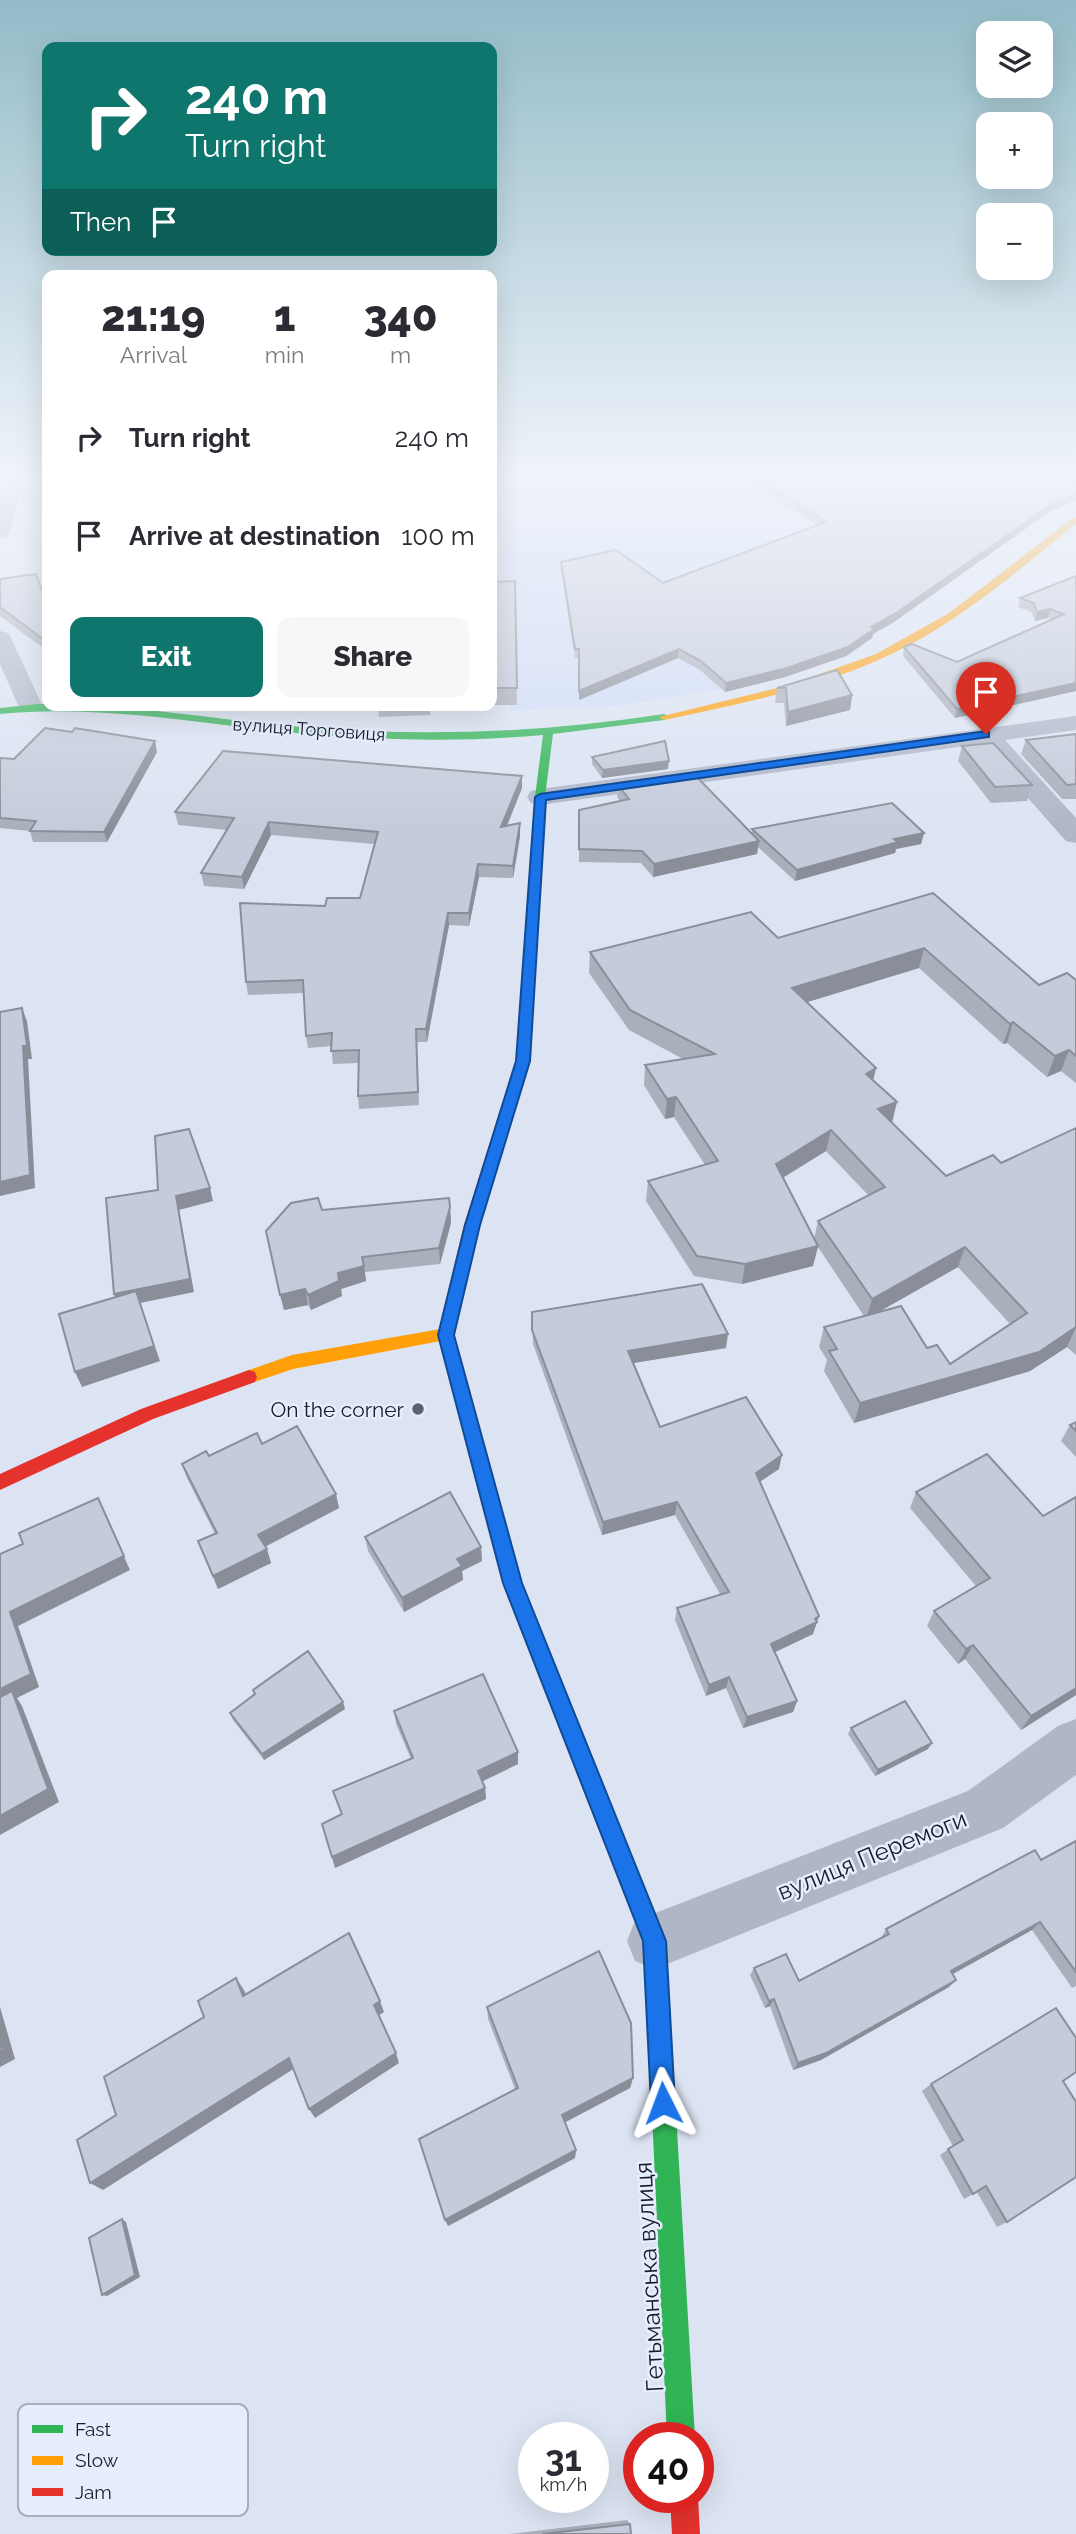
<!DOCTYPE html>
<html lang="en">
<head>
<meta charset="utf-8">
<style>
	:root { --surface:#fff; --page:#f7f7f7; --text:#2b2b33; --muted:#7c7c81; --accent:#0f766e }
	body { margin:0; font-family:Raleway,sans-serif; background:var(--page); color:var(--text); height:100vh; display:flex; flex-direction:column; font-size:26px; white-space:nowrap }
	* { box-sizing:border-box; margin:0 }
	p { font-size:23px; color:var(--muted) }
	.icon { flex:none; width:38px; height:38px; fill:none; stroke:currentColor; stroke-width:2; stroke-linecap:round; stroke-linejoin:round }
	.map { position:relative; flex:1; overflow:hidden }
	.panel { position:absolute; left:42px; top:270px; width:455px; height:441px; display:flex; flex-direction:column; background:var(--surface); border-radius:14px; box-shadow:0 7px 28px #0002 }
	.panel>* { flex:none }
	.hud { position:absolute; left:42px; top:42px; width:455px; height:214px; border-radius:14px; box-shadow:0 7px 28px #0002; background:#0f766e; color:#fff; overflow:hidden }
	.tools { position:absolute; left:976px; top:21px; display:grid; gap:14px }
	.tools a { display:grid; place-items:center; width:77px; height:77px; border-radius:14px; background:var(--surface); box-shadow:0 7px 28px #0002; font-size:35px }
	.speed { position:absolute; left:518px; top:2422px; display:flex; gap:14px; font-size:35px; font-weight:700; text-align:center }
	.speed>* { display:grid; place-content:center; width:91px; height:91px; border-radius:50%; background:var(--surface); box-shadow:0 7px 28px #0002; line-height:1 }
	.speed small { font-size:18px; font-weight:400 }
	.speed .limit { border:10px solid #d22; background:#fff; color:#111 }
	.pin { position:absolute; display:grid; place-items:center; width:60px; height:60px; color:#fff; margin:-72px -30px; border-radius:50% 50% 50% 0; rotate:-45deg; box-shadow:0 0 7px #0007 }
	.pin .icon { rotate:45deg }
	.me { position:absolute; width:77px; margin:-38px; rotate:357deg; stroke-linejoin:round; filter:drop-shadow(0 0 5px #0008) }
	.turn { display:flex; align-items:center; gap:24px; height:147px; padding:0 28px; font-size:32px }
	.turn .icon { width:91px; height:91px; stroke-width:2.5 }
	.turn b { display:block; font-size:49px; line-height:60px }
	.then { display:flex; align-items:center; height:66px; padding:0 28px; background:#0003; gap:14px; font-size:26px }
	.eta { display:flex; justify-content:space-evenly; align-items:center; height:119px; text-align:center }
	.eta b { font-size:42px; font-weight:800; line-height:49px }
	.cta { display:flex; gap:14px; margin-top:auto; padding:14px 28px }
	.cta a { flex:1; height:80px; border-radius:14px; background:var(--accent); color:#fff; font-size:28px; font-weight:800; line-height:80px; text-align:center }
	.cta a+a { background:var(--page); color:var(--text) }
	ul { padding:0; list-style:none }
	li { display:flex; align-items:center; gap:21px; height:98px; padding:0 28px }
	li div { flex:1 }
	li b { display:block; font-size:26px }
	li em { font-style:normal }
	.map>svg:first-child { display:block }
	.built { fill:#d1ddf7 }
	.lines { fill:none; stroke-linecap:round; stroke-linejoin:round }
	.street { fill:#afb6c7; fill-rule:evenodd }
	.fast { fill:#30b455; fill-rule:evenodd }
	.slow { fill:#ff9f0a; fill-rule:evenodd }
	.jam { fill:#e5322d; fill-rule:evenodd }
	.wall { fill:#a9afbb; fill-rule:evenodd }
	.shaded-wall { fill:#898e99 }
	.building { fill:#c4cbda; stroke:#898e99; stroke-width:2 }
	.route { fill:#1a73e8; stroke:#114b97; stroke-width:2 }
	.poi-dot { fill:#5c626e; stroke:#e5edfe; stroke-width:2.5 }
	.labels { text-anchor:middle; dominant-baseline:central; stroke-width:5; stroke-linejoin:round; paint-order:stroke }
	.far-street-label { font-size:18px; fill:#171c26; stroke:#e5edfe }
	.poi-label { font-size:21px; fill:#171c26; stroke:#e5edfe; text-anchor:end }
	.near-street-label { font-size:24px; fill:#171c26; stroke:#e5edfe }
	.key { fill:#e5edfe; stroke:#a7aebd; stroke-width:2 }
	.key-label { font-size:19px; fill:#171c26 }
</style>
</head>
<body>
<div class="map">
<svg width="1076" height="2534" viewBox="0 0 1076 2534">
	<rect width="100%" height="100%" fill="#dce4f3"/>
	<polygon class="built" points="601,476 1076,476 819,659 720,689 617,706 510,711 506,654 492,654 492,492"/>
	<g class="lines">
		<g class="street">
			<polygon points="6,476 24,476 10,533 7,537 0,539 0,497"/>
			<polygon points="0,631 8,633 11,638 42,705 39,710 30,712 21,710 18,705 0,664"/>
			<polygon points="1076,716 1076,730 1005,740 1076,818 1076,843 1066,841 980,744 540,805 531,803 527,797 531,791 540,789"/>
			<polygon points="1076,1719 1076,1775 1003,1828 655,1969 635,1961 627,1941 635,1921 968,1791 1058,1726"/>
		</g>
		<g class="fast">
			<path d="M38 704C129 703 221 721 313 728 431 737 547 732 664 714L669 717 664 720 553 734 545 797 530 1061 524 1079 517 1084 510 1079 516 1061 535 797 543 735C454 743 365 740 276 731 183 721 94 705 0 714V708Z"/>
			<polygon points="633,1874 641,1877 666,1941 695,2438 667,2438 644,1941 622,1885 625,1877"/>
		</g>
		<g class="slow">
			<path d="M1073 518H1076V524C1023 566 972 611 913 643 836 685 749 702 664 720L659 717 786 686 876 654 949 613Z"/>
			<polygon points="446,1328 452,1329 454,1334 452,1339 446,1340 293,1369 249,1384 243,1382 241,1377 243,1372 292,1355"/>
			<polygon points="491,1494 497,1496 500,1502 522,1583 644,1885 641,1893 633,1896 625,1893 622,1885 504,1583 482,1502 485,1496"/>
		</g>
		<g class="jam">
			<polygon points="517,1074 524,1079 480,1225 454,1334 500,1502 497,1508 491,1510 485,1508 482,1502 438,1334 464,1225 510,1079"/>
			<polygon points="249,1370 255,1372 257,1377 255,1382 153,1419 0,1490 0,1474 141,1409"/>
			<polygon points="670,2497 698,2497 700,2534 672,2534"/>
		</g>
	</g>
	<g class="wall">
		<polygon points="739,476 1076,476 1049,512 894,622 873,634 872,638 846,656 785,677 725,692 700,670 678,658 579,700 578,658 575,658 561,570 561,562 663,583 817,525"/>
		<polygon points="1076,576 1076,691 955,718 903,656 904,647 957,662 1052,619 1048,618 1035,621 1031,612 1018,607 1020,598"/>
		<polygon points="0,579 44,595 47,594 47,651 0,616"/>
		<polygon points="515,581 517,705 492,705 492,582"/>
		<polygon points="837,670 852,695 850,710 786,726 784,703 775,703 777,688"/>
		<polygon points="378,705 476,705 431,706 430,715 379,717"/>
		<polygon points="1076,734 1076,799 1062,799 1021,754 1026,740"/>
		<polygon points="962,746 1032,785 1027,801 991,803 958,761"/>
		<polygon points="157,752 107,842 33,842 30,831 0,828 0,758 14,759"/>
		<polygon points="592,757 668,769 602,778 592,764"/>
		<polygon points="618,785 752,834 752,829 924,833 921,844 896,849 895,853 795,881 758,847 757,854 653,877 641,863 579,862 579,810 620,801 617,797"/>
		<polygon points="522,788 507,826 520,836 513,878 479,877 469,926 449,925 427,1042 417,1042 419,1105 359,1109 358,1096 358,1063 333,1064 331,1046 308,1048 306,1036 304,993 248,995 246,982 325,906 360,898 374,844 271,835 244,889 204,886 201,873 227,830 178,825 175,812"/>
		<path d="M933 893 1039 985 1076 980V1083L1061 1071 1047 1077 1007 1043 1003 1044 919 968 807 1002 876 1068 873 1080 891 1123 946 1176 1001 1163 1076 1128V1355L1067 1347 1030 1371 854 1423 824 1371 827 1360 819 1347 824 1327 864 1316 818 1247 813 1266 742 1284 694 1276 646 1201 648 1181 705 1165 674 1117 665 1119 644 1085 645 1065 683 1059 629 1030 589 973 590 952 778 938ZM826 1151 869 1196 818 1221 814 1239 783 1178ZM958 1267 1010 1324 950 1364 877 1313Z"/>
		<polygon points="450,1207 451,1223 440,1264 365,1272 366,1281 341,1289 342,1296 311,1310 308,1305 284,1310 266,1231 322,1210"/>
		<polygon points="532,1312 726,1348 634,1363 660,1427 779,1469 760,1482 819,1616 813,1634 775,1652 797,1701 793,1712 743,1728 726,1688 706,1696 675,1620 677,1608 720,1594 675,1515 602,1535 533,1344"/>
		<polygon points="1076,1422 1076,1457 1061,1441 1070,1425"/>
		<polygon points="262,1444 339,1508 265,1547 271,1563 218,1589 198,1541 215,1534 187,1478 182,1464"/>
		<polygon points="916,1492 1043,1516 1076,1695 1021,1730 965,1659 958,1664 927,1626 934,1611 976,1586 910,1508"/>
		<polygon points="365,1537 481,1547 482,1561 462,1571 463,1580 404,1612 368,1551"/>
		<polygon points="253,1690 345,1709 264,1760 233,1720 230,1713 255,1695"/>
		<polygon points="394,1711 518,1764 483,1781 485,1788 486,1799 335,1868 332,1857 341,1814 333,1791 411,1759 396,1724"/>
		<polygon points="851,1728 928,1749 875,1776 848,1734"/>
		<polygon points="1076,1841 1076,1986 1072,1988 1032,1930 952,1974 949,1987 821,2060 793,2070 770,2006 765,2008 750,1975 754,1968 799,1981 881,1938 886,1929 1041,1860"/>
		<polygon points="487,2007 633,2078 630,2088 565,2122 576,2150 575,2158 448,2226 515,2089 488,2019"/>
		<polygon points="1063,2081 1007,2222 997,2227 977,2192 964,2199 940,2155 953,2146 922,2091 931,2084"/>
		<polygon points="627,2520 630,2524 631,2534 510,2534"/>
	</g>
	<g class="shaded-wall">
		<polygon points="1076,494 1076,501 1049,512 894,622 873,634 872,638 846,656 785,677 725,692 726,683 871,627 1052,504"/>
		<polygon points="1050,609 1048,618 1035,621 1037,612"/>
		<polygon points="679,649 678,658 579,700 579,691"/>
		<polygon points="1076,683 1076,691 955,718 957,709"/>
		<polygon points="852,695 850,710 786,726 788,712"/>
		<polygon points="155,741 157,752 107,842 104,832"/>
		<polygon points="669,761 668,769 602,778 603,770"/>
		<polygon points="522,776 522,788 501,840 501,827"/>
		<polygon points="269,822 271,835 244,889 242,877"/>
		<polygon points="520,823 520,836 513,878 513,866"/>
		<polygon points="924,833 921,844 896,849 895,853 795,881 797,870 894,839"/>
		<polygon points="759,841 757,854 653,877 654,864"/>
		<polygon points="478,864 479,877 469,926 469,913"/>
		<polygon points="448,913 449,925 427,1042 426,1029"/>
		<polygon points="924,948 919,968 788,1008 792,988"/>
		<polygon points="22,1008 27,1021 32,1059 28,1059 35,1188 0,1196 0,1182"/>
		<polygon points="1013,1022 1007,1043 1003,1044 1010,1024"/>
		<polygon points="1069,1050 1061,1071 1047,1077 1055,1056"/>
		<polygon points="876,1068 871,1089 866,1074"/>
		<polygon points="676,1097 674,1117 665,1119 667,1099"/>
		<polygon points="897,1102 892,1123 878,1109"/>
		<polygon points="831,1130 826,1151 772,1184 776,1164"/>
		<polygon points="210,1188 213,1201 179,1210 194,1292 140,1303 160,1361 82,1387 75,1372 119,1307 114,1294 176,1196"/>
		<polygon points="450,1207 451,1223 440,1264 439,1248"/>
		<polygon points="818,1246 813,1266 742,1284 745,1264"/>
		<polygon points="965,1247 958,1267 866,1319 872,1299"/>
		<polygon points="364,1266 366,1281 341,1289 342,1296 311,1310 308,1295 338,1273"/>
		<polygon points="305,1289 308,1305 284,1310 280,1295"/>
		<polygon points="1076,1327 1067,1347 1030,1371 854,1423 860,1403"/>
		<polygon points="728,1334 726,1348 627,1364 628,1351"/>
		<polygon points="782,1455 779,1469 753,1486 756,1473"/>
		<polygon points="336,1494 339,1508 262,1548 258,1535"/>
		<polygon points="98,1498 130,1570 18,1626 39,1687 17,1698 22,1706 59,1802 0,1835 0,1689 10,1612"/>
		<polygon points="677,1502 675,1515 602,1535 603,1522"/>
		<polygon points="481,1547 482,1561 462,1571 463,1580 404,1612 402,1598 457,1559"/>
		<polygon points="267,1549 271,1563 218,1589 213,1576"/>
		<polygon points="819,1616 813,1634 767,1656 771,1644"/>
		<polygon points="973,1645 965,1659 958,1664 966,1649"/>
		<polygon points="729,1677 726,1688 706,1696 709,1685"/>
		<polygon points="1076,1688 1076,1695 1021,1730 1031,1716"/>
		<polygon points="797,1701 793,1712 743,1728 747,1717"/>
		<polygon points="343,1702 345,1709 264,1760 262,1754"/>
		<polygon points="932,1743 928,1749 875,1776 878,1770"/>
		<polygon points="518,1752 518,1764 479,1783 478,1771"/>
		<polygon points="485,1788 486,1799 335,1868 332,1857"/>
		<polygon points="1040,1922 1032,1930 944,1979 951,1971"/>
		<polygon points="236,1978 244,1990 251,2007 243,1996"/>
		<polygon points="956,1980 949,1987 821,2060 793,2070 798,2063"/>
		<polygon points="774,1999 770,2006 765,2008 769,2001"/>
		<polygon points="380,2001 384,2012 378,2016 374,2005"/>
		<polygon points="0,2007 15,2059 0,2067"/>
		<polygon points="396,2053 399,2063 315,2118 309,2109"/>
		<polygon points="289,2058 295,2068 103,2190 90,2183"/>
		<polygon points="633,2078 630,2088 562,2124 562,2115"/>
		<polygon points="576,2150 575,2158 448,2226 445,2220"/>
		<polygon points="122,2219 126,2222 140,2277 107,2296 102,2295"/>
	</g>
	<g class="building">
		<polygon points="753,476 1076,476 1076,494 1052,504 896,613 871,627 874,629 848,647 787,668 726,683 701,661 679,649 579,691 579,649 575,649 561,562 616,550 663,583 826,522"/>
		<polygon points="36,574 44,595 47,594 47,642 0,607 0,579"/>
		<polygon points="1076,576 1076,683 957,709 904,647 912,644 957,662 1064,614 1050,609 1037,612 1034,603 1020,598"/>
		<polygon points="515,581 517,688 492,688 492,582"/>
		<polygon points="837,670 852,695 788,712 786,688 777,688"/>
		<polygon points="45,728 72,732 75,728 155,741 104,832 30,831 36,821 0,818 0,758 14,759"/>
		<polygon points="1076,734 1076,784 1067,785 1026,740"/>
		<polygon points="665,741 669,761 603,770 592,757"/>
		<polygon points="993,743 1032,785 995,787 962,746"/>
		<polygon points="223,751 522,776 501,827 520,823 513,866 478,864 469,913 448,913 426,1029 416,1029 418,1092 358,1096 359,1050 331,1051 332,1033 306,1036 303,980 246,982 240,903 325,906 327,898 360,898 378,832 269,822 242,877 201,873 234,818 175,812"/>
		<polygon points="694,774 759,841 654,864 642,851 579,849 579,810 629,799 618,785"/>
		<polygon points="892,803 924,833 894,839 898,842 797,870 752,829"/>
		<polygon points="933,893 1039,985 1067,973 1076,980 1076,1056 1069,1050 1055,1056 1013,1022 1010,1024 924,948 792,988 876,1068 866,1074 897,1102 878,1109 946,1176 993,1155 1001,1163 1076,1128 1076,1327 1039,1352 860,1403 829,1351 837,1349 824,1327 901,1306 927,1348 937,1345 950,1364 1027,1313 965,1247 872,1299 818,1221 885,1187 831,1130 776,1164 818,1246 745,1264 697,1256 648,1181 718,1161 676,1097 667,1099 645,1065 715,1054 630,1010 590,952 751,912 778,938"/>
		<polygon points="22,1008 27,1046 23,1046 30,1175 0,1182 0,1012"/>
		<polygon points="189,1129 210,1188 176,1196 190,1279 114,1294 106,1198 158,1190 155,1136"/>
		<polygon points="318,1198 322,1210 449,1198 450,1207 439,1248 362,1257 364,1266 338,1273 339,1281 308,1295 305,1289 280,1295 266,1231 291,1203"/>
		<polygon points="702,1284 728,1334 628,1351 660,1427 746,1397 782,1455 756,1473 819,1616 815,1619 817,1622 771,1644 797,1701 747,1717 729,1677 709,1685 677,1608 729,1592 677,1502 603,1522 532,1330 532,1312"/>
		<polygon points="136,1291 154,1346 75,1372 59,1314"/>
		<polygon points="1076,1422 1076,1431 1070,1425"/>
		<polygon points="297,1426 336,1494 258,1535 267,1549 213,1576 198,1541 217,1533 182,1464 206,1451 209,1456 257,1433 262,1444"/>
		<polygon points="987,1454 1043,1516 1076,1497 1076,1688 1031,1716 973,1645 966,1649 934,1611 990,1578 916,1492"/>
		<polygon points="450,1492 481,1547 457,1559 462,1566 402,1598 365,1537"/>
		<polygon points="98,1498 124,1556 10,1612 31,1674 0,1689 0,1554 23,1544 19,1533"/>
		<polygon points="308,1651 343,1702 262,1754 230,1713 255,1694 253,1690"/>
		<polygon points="483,1674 518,1752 478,1771 485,1788 332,1857 322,1824 342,1814 333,1791 413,1758 394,1711"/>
		<polygon points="12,1691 48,1789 0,1816 0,1697"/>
		<polygon points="905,1701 932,1743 878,1770 851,1728"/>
		<polygon points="1076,1841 1076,1972 1040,1922 951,1971 956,1980 826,2053 798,2063 774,1999 769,2001 754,1968 786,1954 799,1981 889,1934 886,1929 1035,1850 1041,1860"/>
		<polygon points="349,1933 380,2001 374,2005 396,2053 309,2109 289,2058 90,2183 77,2140 116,2115 104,2077 204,2017 198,2001 236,1978 243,1996"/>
		<polygon points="599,1951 631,2023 633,2078 562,2115 576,2150 445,2220 419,2139 518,2088 487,2007"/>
		<polygon points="1056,2008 1076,2038 1076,2072 1063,2081 1076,2102 1076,2177 1007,2222 986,2186 973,2194 948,2149 963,2140 931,2084"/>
		<polygon points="0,2040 3,2050 0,2052"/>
		<polygon points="122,2219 135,2275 102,2295 89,2238"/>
		<polygon points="630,2524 631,2534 542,2534"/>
	</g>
	<linearGradient id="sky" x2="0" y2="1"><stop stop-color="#93bcc8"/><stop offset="0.57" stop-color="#eff3fa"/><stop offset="1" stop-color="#eff3fa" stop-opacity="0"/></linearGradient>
	<rect width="1076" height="831" fill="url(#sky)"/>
	<polygon class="route" points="986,731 989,732 989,737 546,800 530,1061 480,1225 454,1335 522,1583 666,1941 675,2103 672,2111 663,2115 654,2111 651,2103 643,1941 503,1583 438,1335 465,1225 516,1061 535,797 540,794"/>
	<circle class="poi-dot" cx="418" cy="1409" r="7"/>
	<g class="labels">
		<g class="far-street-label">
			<text transform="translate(309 729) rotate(4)">вулиця Торговиця</text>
		</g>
		<g class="poi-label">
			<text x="404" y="1409">On the corner</text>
		</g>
		<g class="near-street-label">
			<text transform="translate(872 1855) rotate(-22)">вулиця Перемоги</text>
			<text transform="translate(649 2277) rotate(-93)">Гетьманська вулиця</text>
		</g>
	</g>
	<rect x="18" y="2404" width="230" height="112" rx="10" class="key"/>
	<rect x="32" y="2425" width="31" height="8" fill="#30b455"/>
	<rect x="32" y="2456" width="31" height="9" fill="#ff9f0a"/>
	<rect x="32" y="2488" width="31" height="8" fill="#e5322d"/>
	<g class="key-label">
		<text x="75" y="2436">Fast</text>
		<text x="75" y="2467">Slow</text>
		<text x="75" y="2499">Jam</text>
	</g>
</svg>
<div class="tools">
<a><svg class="icon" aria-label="layers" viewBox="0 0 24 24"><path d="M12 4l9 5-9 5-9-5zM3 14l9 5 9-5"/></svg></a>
<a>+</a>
<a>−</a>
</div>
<div class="speed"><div>31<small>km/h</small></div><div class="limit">40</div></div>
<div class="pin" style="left:986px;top:734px;background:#d93025"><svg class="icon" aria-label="arrive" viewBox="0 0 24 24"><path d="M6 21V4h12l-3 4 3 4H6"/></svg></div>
<svg class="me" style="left:663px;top:2103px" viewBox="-20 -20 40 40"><path d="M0-17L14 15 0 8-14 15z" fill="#1a73e8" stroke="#fff" stroke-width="4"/></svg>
<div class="hud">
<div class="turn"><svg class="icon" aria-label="right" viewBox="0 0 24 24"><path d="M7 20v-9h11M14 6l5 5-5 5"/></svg><div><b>240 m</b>Turn right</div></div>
<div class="then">Then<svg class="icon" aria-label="arrive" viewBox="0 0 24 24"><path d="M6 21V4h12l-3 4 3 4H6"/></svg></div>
</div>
<section class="panel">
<div class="eta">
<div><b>21:19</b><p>Arrival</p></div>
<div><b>1</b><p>min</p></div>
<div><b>340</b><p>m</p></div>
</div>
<ul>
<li><svg class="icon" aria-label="right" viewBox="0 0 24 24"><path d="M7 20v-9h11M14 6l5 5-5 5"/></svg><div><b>Turn right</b></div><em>240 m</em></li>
<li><svg class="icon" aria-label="arrive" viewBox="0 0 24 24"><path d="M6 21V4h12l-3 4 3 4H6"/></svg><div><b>Arrive at destination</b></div><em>100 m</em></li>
</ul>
<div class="cta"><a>Exit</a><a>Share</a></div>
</section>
</div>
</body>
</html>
